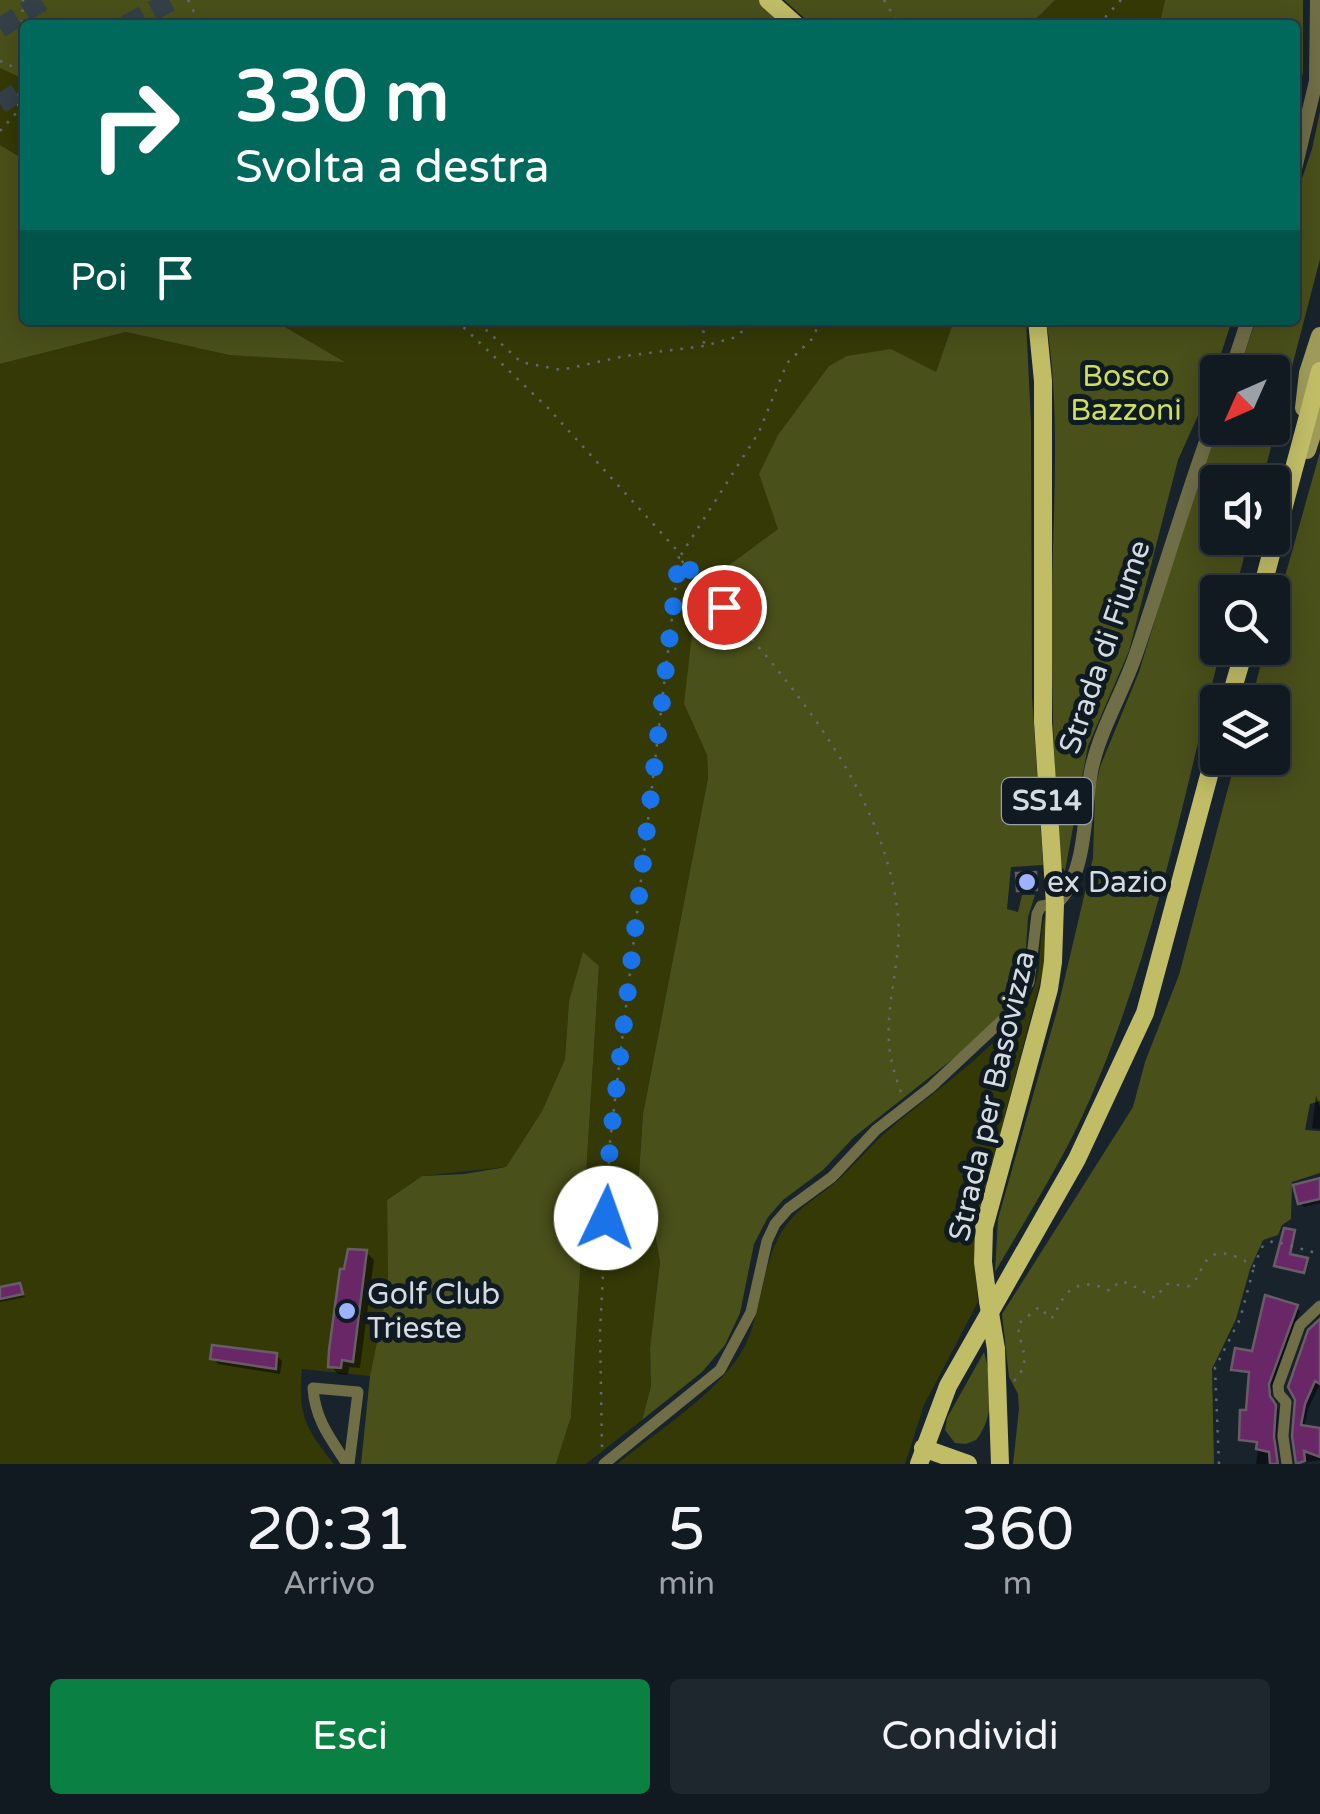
<!DOCTYPE html>
<html lang="it">
<head>
<meta charset="utf-8">
<style>
	:root { --surface:#121a21; --page:#1f272e; --text:#f1f3f6; --muted:#9ca1a5; --line:#31383f; --accent:#0b8043 }
	body { margin:0; font-family:"Varela Round",sans-serif; background:var(--page); color:var(--text); height:100vh; display:flex; flex-direction:column; font-size:38px; white-space:nowrap }
	* { box-sizing:border-box; margin:0 }
	p { font-size:32px; color:var(--muted) }
	.icon { flex:none; width:55px; height:55px; fill:none; stroke:currentColor; stroke-width:2; stroke-linecap:round; stroke-linejoin:round }
	.map { position:relative; height:1464px; overflow:hidden }
	.details { display:flex; flex-direction:column; background:var(--surface); flex:1 }
	.details>* { flex:none }
	.top-card { position:absolute; left:20px; top:20px; width:1280px; height:305px; border-radius:10px; box-shadow:0 5px 25px #0003,0 0 0 2px var(--line); background:#00695c; color:#fff; overflow:hidden }
	.needle { width:65px; rotate:225deg }
	.tools { position:absolute; left:1200px; top:355px; display:grid; gap:20px }
	.tools a { display:grid; place-items:center; width:90px; height:90px; border-radius:10px; background:var(--surface); box-shadow:0 5px 25px #0003,0 0 0 2px var(--line); font-size:50px }
	.pin { position:absolute; display:grid; place-items:center; width:85px; height:85px; color:#fff; margin:-42px; border:5px solid #fff; border-radius:50%; box-shadow:0 2px 10px #0007 }
	.me { position:absolute; width:110px; margin:-55px; rotate:3deg; stroke-linejoin:round; filter:drop-shadow(0 0 8px #0008) }
	.turn { display:flex; align-items:center; gap:35px; height:210px; padding:0 50px; font-size:45px }
	.turn .icon { width:130px; height:130px; stroke-width:2.5 }
	.turn b { display:block; font-size:70px; line-height:85px }
	.then { display:flex; align-items:center; height:95px; padding:0 50px; background:#0003; gap:20px; font-size:38px }
	.eta { display:flex; justify-content:space-evenly; align-items:center; height:170px; text-align:center }
	.eta b { font-size:60px; font-weight:600; line-height:70px }
	.primary-button { display:flex; gap:20px; margin-top:auto; padding:20px 50px }
	.primary-button a { flex:1; height:115px; border-radius:10px; background:var(--accent); color:#fff; font-size:40px; font-weight:600; line-height:115px; text-align:center }
	.primary-button a+a { background:var(--page); color:var(--text) }
	.map>svg:first-child { display:block }
	.green { fill:#343906 }
	.forest { fill:#4a501a }
	.shadow { fill:#0007 }
	.building { fill:#6a2768; stroke:#685c67; stroke-width:2.5 }
	.lines { fill:none; stroke-linecap:round; stroke-linejoin:round }
	.motorway-tunnel { stroke:#343f47; stroke-width:20; stroke-dasharray:20 10; stroke-linecap:butt }
	.path { stroke:#606a72; stroke-width:2.5; stroke-dasharray:2.5 8; stroke-linecap:butt }
	.minor { stroke:#706e47; stroke-width:11 }
	.tertiary { stroke:#706e47; stroke-width:14 }
	.secondary { stroke:#9e9a59; stroke-width:18 }
	.primary { stroke:#c1bc66; stroke-width:18 }
	.primary-bridge { stroke:#c1bc66; stroke-width:18 }
	.route { stroke:#1a73e8; stroke-width:18; stroke-dasharray:0 32.4 }
	.poi-dot { fill:#9eb3fd; stroke:#0f1a22; stroke-width:4 }
	.labels { text-anchor:middle; dominant-baseline:central; stroke-width:10; stroke-linejoin:round; paint-order:stroke }
	.shield { fill:#0f1a22; stroke:#99a1a8; stroke-width:2.5 }
	.shield-label { font-size:28px; font-weight:bold; fill:#d4dbe1 }
	.park-label { font-size:30px; fill:#cede58; stroke:#0f1a22 }
	.street-label { font-size:30px; fill:#d4dbe1; stroke:#0f1a22 }
	.poi-label { font-size:30px; fill:#d4dbe1; stroke:#0f1a22; text-anchor:start }
</style>
</head>
<body>
<div class="map">
<svg width="1320" height="1464" viewBox="0 0 1320 1464">
	<rect width="100%" height="100%" fill="#18232c"/>
	<g class="green">
		<polygon points="1055,0 1165,0 1159,25 1030,25"/>
		<polygon points="0,68 25,80 25,160 0,145"/>
		<path d="M273 320H954L936 372 778 529 717 574 684 704 707 755 708 778 643 1114 637 1202 655 1234 660 1262 650 1348 651 1386 642 1420 586 1464H556L571 1417 599 966 569 1001 565 1059 542 1111 506 1167 422 1176 387 1200 388 1288 370 1376 302 1369C298 1416 305 1427 334 1464H0V364L126 332 229 355 343 361Z"/>
		<path d="M1045 916V963L980 1210 974 1252 978 1302 924 1405 905 1464H617C656 1432 715 1395 741 1353 766 1310 758 1258 791 1219 805 1203 823 1194 838 1180 857 1163 872 1143 892 1127 934 1091 1003 1045 1030 997 1044 972 1037 942 1045 916Z"/>
	</g>
	<g class="forest">
		<polygon points="0,0 760,0 786,25 25,25 25,80 0,68"/>
		<polygon points="784,0 1055,0 1030,25 812,25"/>
		<polygon points="1165,0 1303,0 1303,71 1295,120 1295,25 1159,25"/>
		<path d="M1320 112V259L1262 482H1218V538H1249L1235 592H1218V648H1221C1184 796 1152 958 1090 1099 1064 1159 1028 1215 995 1272L998 1219 1058 1007 1093 858 1095 790 1100 767 1139 672 1197 482 1218 428H1272V372H1238L1256 320H1295V199L1312 149Z"/>
		<polygon points="0,145 25,160 25,320 273,320 345,362 229,355 126,332 0,364"/>
		<polygon points="954,320 1026,320 1031,423 1032,696 1043,865 1011,867 1007,909 1018,912 1022,895 1035,895 1028,917 1024,980 1006,1009 973,1043 854,1137 823,1170 783,1200 768,1217 754,1244 740,1313 725,1345 702,1372 642,1420 651,1386 650,1348 660,1262 655,1234 637,1202 643,1114 708,778 707,755 684,704 693,626 717,574 778,529 759,474 778,435 829,366 847,356 891,349 936,372"/>
		<path d="M1046 320H1232L1209 391 1178 460 1129 651 1088 746 1065 871 1060 865C1054 776 1051 686 1052 596 1053 505 1061 410 1046 320Z"/>
		<polygon points="1320,452 1320,1101 1310,1104 1305,1130 1320,1131 1320,1173 1292,1182 1291,1219 1282,1225 1278,1235 1263,1240 1250,1269 1236,1319 1212,1369 1214,1464 1013,1464 1019,1409 1018,1394 1009,1377 1002,1314 1133,1107 1145,1062 1179,975 1236,758 1272,758 1272,702 1251,702 1265,648 1272,648 1273,619"/>
		<polygon points="583,952 599,966 571,1417 556,1464 361,1464 370,1376 388,1288 387,1200 422,1176 464,1174 506,1167 542,1111 565,1059 569,1001"/>
		<path d="M984 1352C992 1381 996 1415 976 1440L966 1444 955 1443 945 1430 947 1418Z"/>
	</g>
	<g class="shadow">
		<polygon points="1035,875 1039,892 1023,893 1020,890"/>
		<polygon points="1316,1095 1320,1107 1320,1129 1312,1128"/>
		<polygon points="1320,1181 1320,1203 1304,1207 1300,1203"/>
		<polygon points="366,1252 374,1260 360,1368 349,1367 348,1375 338,1374 331,1366"/>
		<polygon points="19,1286 25,1297 0,1302 0,1289"/>
		<polygon points="1296,1307 1300,1311 1271,1391 1273,1402 1279,1411 1276,1442 1280,1464 1256,1464 1259,1444 1241,1439 1248,1413 1251,1375 1234,1369 1254,1354"/>
		<polygon points="1320,1322 1320,1384 1308,1409 1304,1428 1320,1431 1320,1460 1297,1464 1295,1436"/>
		<polygon points="276,1355 282,1361 280,1374 218,1364 213,1358"/>
	</g>
	<g class="building">
		<polygon points="1036,872 1037,890 1017,891 1016,873"/>
		<polygon points="1320,1178 1320,1199 1298,1204 1293,1185"/>
		<polygon points="1284,1228 1295,1230 1290,1254 1308,1258 1304,1273 1274,1266"/>
		<polygon points="348,1249 367,1250 353,1362 342,1360 341,1368 328,1367 329,1350 340,1269 344,1269"/>
		<polygon points="20,1283 23,1294 0,1299 0,1287"/>
		<polygon points="1265,1295 1298,1305 1269,1384 1270,1396 1276,1405 1274,1437 1278,1464 1270,1464 1269,1452 1256,1449 1257,1442 1239,1440 1240,1410 1246,1410 1249,1372 1231,1370 1235,1348 1252,1351"/>
		<polygon points="1320,1319 1320,1384 1315,1381 1305,1404 1301,1425 1320,1428 1320,1457 1304,1451 1305,1461 1296,1464 1292,1436 1295,1400 1288,1387 1308,1330"/>
		<polygon points="212,1345 277,1353 276,1369 210,1359"/>
	</g>
	<g class="lines">
		<g class="motorway-tunnel">
			<polyline points="126,25 173,0"/>
			<polyline points="0,28 44,0"/>
			<polyline points="0,104 25,87"/>
		</g>
		<g class="path">
			<polyline points="188,0 197,18 206,25"/>
			<polyline points="884,0 899,25"/>
			<polyline points="1098,25 1121,0"/>
			<polyline points="0,61 25,72"/>
			<polyline points="0,131 18,111 23,0"/>
			<polyline points="456,320 548,408 675,548 679,558 610,1142 600,1332 602,1448"/>
			<polyline points="482,320 485,329 521,362 561,370 625,356 704,346 733,338 758,320"/>
			<polyline points="703,320 704,344"/>
			<path d="M821 320 812 339 787 363 759 432 679 558C769 656 883 778 898 915 902 959 886 1000 889 1043 890 1061 896 1078 902 1095"/>
			<path d="M1014 1381C1034 1360 1019 1348 1018 1324L1038 1308H1042L1048 1318 1054 1317C1064 1288 1081 1276 1110 1291L1119 1282 1128 1283 1155 1298 1167 1284 1189 1286C1198 1279 1198 1275 1203 1266 1214 1243 1239 1257 1254 1266L1262 1247 1273 1241 1320 1254"/>
			<polyline points="1219,1464 1215,1368 1240,1319 1254,1267"/>
		</g>
		<g class="minor">
			<path d="M347 1464C330 1438 315 1419 313 1388L358 1392 349 1464"/>
			<polyline points="604,1464 720,1370 751,1312 767,1241 775,1224 788,1209 832,1177 876,1130 931,1087 1013,1010 1029,982 1037,914 1041,906 1055,904"/>
			<polyline points="1287,1464 1283,1436 1286,1402 1279,1394 1278,1386 1300,1325 1320,1306"/>
		</g>
		<g class="tertiary">
			<polyline points="1295,169 1316,81 1317,0"/>
			<polyline points="1231,372 1248,320"/>
			<path d="M1055 904C1089 874 1083 809 1092 767 1101 728 1123 692 1136 654 1164 572 1188 489 1218 408"/>
		</g>
		<g class="secondary">
			<polyline points="1304,408 1308,373 1320,336"/>
			<polyline points="1307,450 1320,410"/>
		</g>
		<g class="primary">
			<polyline points="768,0 796,25"/>
			<polyline points="1261,592 1320,371"/>
			<polyline points="1229,702 1245,648"/>
			<polyline points="988,1301 983,1262 984,1228 1049,989 1053,962 1055,904 1043,722 1043,381 1037,320"/>
			<polyline points="996,1349 1000,1464"/>
			<polyline points="923,1448 968,1464"/>
			<polyline points="919,1464 948,1386 1077,1159 1145,1013 1218,742"/>
		</g>
		<polyline class="primary-bridge" points="988,1301 996,1349"/>
	</g>
	<g class="lines">
		<polyline class="route" points="606,1218 610,1142 679,558 724,607"/>
	</g>
	<g class="poi-dot">
		<circle cx="1027" cy="882" r="10"/>
		<circle cx="347" cy="1311" r="10"/>
	</g>
	<g class="labels">
		<rect class="shield" x="1002" y="778" width="90" height="46" rx="8"/>
		<g class="shield-label">
			<text x="1047" y="801">SS14</text>
		</g>
		<g class="park-label">
			<text x="1126" y="376">Bosco<tspan x="1126" dy="34">Bazzoni</tspan></text>
		</g>
		<g class="street-label">
			<text transform="translate(1105 647) rotate(-71)">Strada di Fiume</text>
			<text transform="translate(992 1096) rotate(-77)">Strada per Basovizza</text>
		</g>
		<g class="poi-label">
			<text x="1047" y="882">ex Dazio</text>
			<text x="367" y="1294">Golf Club<tspan x="367" dy="34">Trieste</tspan></text>
		</g>
	</g>
</svg>
<div class="tools">
<a><svg class="needle" viewBox="-14 -14 28 28"><path d="M0-13l5 13h-10z" fill="#e53935"/><path d="M0 13l5-13h-10z" fill="#9ca1a5"/></svg></a>
<a><svg class="icon" aria-label="sound" viewBox="0 0 24 24"><path d="M4 9h4l5-4v14l-5-4H4zM17 9q2 3 0 6"/></svg></a>
<a><svg class="icon" aria-label="search" viewBox="0 0 24 24"><circle cx="10" cy="10" r="6"/><path d="M15 15l6 6"/></svg></a>
<a><svg class="icon" aria-label="layers" viewBox="0 0 24 24"><path d="M12 4l9 5-9 5-9-5zM3 14l9 5 9-5"/></svg></a>
</div>
<div class="pin" style="left:724px;top:607px;background:#d93025"><svg class="icon" aria-label="arrive" viewBox="0 0 24 24"><path d="M6 21V4h12l-3 4 3 4H6"/></svg></div>
<svg class="me" style="left:606px;top:1218px" viewBox="-20 -20 40 40"><circle r="19" fill="#fff"/><path d="M0-13L10 11 0 6-10 11z" fill="#1a73e8"/></svg>
<div class="top-card">
<div class="turn"><svg class="icon" aria-label="right" viewBox="0 0 24 24"><path d="M7 20v-9h11M14 6l5 5-5 5"/></svg><div><b>330 m</b>Svolta a destra</div></div>
<div class="then">Poi<svg class="icon" aria-label="arrive" viewBox="0 0 24 24"><path d="M6 21V4h12l-3 4 3 4H6"/></svg></div>
</div>
</div>
<section class="details">
<div class="eta">
<div><b>20:31</b><p>Arrivo</p></div>
<div><b>5</b><p>min</p></div>
<div><b>360</b><p>m</p></div>
</div>
<div class="primary-button"><a>Esci</a><a>Condividi</a></div>
</section>
</body>
</html>
